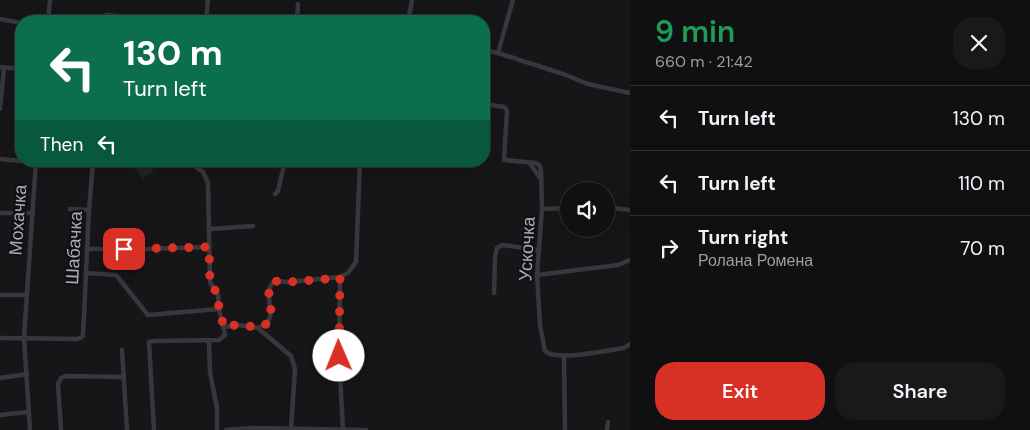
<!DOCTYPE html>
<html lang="en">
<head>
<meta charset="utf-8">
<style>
	:root { --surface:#101012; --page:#19191b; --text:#f1f3f6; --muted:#9c9d9f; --line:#303032; --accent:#d93025 }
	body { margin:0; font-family:"DM Sans",sans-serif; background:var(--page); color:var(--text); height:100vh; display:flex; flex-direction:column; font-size:19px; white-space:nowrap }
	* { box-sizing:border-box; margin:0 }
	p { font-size:16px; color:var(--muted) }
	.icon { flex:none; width:28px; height:28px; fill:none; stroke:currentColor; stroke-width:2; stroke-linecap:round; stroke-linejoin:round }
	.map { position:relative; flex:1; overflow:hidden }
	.panel { display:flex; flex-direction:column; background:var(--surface); width:400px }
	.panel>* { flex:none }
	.top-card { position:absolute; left:15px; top:15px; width:475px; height:152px; border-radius:20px; box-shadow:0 5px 20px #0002,0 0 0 1px var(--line); background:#0b6e4f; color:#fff; overflow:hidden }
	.tools { position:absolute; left:560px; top:182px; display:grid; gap:10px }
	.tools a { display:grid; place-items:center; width:55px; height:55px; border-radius:50%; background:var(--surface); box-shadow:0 5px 20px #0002,0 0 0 1px var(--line); font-size:25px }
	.pin { position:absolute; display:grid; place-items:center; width:42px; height:42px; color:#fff; margin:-21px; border-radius:10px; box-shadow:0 2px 8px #0006 }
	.me { position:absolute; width:55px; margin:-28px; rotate:359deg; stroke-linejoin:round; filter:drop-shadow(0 0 4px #0008) }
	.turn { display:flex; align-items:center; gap:18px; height:105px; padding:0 25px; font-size:22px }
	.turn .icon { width:65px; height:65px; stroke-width:2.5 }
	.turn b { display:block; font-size:35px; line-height:42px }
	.then { display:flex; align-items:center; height:48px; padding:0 25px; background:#0003; gap:10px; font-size:19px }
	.round { display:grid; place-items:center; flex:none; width:52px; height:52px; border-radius:20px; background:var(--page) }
	.head { display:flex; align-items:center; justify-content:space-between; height:85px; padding:0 25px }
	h1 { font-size:30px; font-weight:600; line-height:38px; color:#1e9e55 }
	.button { display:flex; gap:10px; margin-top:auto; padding:10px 25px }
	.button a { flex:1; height:58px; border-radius:20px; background:var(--accent); color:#fff; font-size:20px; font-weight:600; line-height:58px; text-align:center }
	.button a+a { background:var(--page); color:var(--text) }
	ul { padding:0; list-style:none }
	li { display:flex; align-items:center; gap:15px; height:65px; padding:0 25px; border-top:1px solid var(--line) }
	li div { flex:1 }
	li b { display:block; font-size:19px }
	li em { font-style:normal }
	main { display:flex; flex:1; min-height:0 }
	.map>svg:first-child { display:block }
	.green { fill:#1e261f }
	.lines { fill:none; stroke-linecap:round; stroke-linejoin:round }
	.minor { stroke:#37383d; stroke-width:4.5 }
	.route { stroke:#d93025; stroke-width:9; stroke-dasharray:0 16.2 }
	.labels { text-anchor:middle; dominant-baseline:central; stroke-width:4.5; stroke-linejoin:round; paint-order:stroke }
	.street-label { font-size:18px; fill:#a8adb8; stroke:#111113 }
</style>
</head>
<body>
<main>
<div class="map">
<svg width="630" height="430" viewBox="0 0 630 430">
	<rect width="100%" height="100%" fill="#161618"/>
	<polygon class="green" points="129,161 146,161 154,170 143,179"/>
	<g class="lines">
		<g class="minor">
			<polyline points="0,19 21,23"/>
			<polyline points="48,21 50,0"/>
			<polyline points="102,21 103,18 107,15 171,21"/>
			<polyline points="206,21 208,0"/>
			<polyline points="297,21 298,4"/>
			<polyline points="408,21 412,0"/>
			<polyline points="484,50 498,53 566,75 588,84 630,93"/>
			<polyline points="498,53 513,0"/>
			<polyline points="0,67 21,69"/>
			<path d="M484 104 505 107 507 111 504 160 536 163 540 166 541 171 542 209 537 275 540 325 545 351C557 362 607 350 624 348L630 344"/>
			<polyline points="0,109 4,68"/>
			<polyline points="0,159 21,161"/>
			<polyline points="27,161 36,162"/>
			<polyline points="529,162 540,178"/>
			<polyline points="275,194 278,191 285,161"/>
			<polyline points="606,207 630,210"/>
			<polyline points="70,209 89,210"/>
			<polyline points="542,209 569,208"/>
			<polyline points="0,213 33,213"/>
			<polyline points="210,229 253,226"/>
			<polyline points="88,249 142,249 209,247"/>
			<polyline points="86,273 116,275 148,315 219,309"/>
			<polyline points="537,275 618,265 630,260"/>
			<polyline points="340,277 339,356 343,430"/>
			<polyline points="494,293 495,257 497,248 502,245 539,250"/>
			<polyline points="0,295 26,295"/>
			<polyline points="224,327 239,325 258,328 291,356 295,369 291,429"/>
			<path d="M258 328C284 318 259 297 274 281L288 282 340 277 348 273 356 262 360 161"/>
			<polyline points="0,338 78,339 83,336 89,210 93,161"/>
			<polyline points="209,341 210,372 217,408 217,430"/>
			<polyline points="122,350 127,430"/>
			<polyline points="564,356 565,430"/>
			<polyline points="0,378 27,374"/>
			<polyline points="0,415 28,412"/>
			<polyline points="30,430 24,338 36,161"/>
			<polyline points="61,430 58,384 61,378 66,376 124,377"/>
			<polyline points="154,430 149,342 154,341 219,340 225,335 219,309 218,295 210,282 208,183 203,172 196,167 195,161"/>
			<polyline points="226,430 252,428 366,430"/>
			<polyline points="607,430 608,422"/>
		</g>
	</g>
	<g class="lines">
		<path class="route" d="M124 249 209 247 210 282 218 295 219 309 224 327C229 326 234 325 239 325 250 325 265 332 270 318 274 305 263 292 274 281L288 282 340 278 339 356"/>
	</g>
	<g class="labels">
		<g class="street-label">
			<text transform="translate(18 220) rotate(-86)">Мохачка</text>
			<text transform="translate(74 248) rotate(-87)">Шабачка</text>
			<text transform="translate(527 249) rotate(-87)">Ускочка</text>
		</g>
	</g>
</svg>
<div class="tools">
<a><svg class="icon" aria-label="sound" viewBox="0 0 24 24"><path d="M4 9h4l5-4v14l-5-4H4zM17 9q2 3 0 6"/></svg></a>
</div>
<div class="pin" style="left:124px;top:249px;background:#d93025"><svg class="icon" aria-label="arrive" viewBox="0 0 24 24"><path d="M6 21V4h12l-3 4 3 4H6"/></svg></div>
<svg class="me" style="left:339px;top:356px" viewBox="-20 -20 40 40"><circle r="19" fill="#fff"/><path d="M0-13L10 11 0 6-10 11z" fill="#d93025"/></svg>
<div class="top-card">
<div class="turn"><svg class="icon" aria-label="left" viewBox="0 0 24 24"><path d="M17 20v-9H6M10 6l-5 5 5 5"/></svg><div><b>130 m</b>Turn left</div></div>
<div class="then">Then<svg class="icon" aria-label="left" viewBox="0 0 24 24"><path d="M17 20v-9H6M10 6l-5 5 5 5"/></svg></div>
</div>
</div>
<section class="panel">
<div class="head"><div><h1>9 min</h1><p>660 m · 21:42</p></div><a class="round"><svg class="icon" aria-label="close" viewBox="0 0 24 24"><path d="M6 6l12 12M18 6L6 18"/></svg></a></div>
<ul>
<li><svg class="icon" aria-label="left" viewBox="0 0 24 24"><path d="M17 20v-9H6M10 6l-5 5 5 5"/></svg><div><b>Turn left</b></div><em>130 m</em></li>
<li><svg class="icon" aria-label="left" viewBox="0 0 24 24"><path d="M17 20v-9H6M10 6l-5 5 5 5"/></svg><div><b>Turn left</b></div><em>110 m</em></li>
<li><svg class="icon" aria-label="right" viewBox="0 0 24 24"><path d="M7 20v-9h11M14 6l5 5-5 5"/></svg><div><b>Turn right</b><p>Ролана Ромена</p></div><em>70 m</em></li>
</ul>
<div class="button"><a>Exit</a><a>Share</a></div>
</section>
</main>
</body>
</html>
